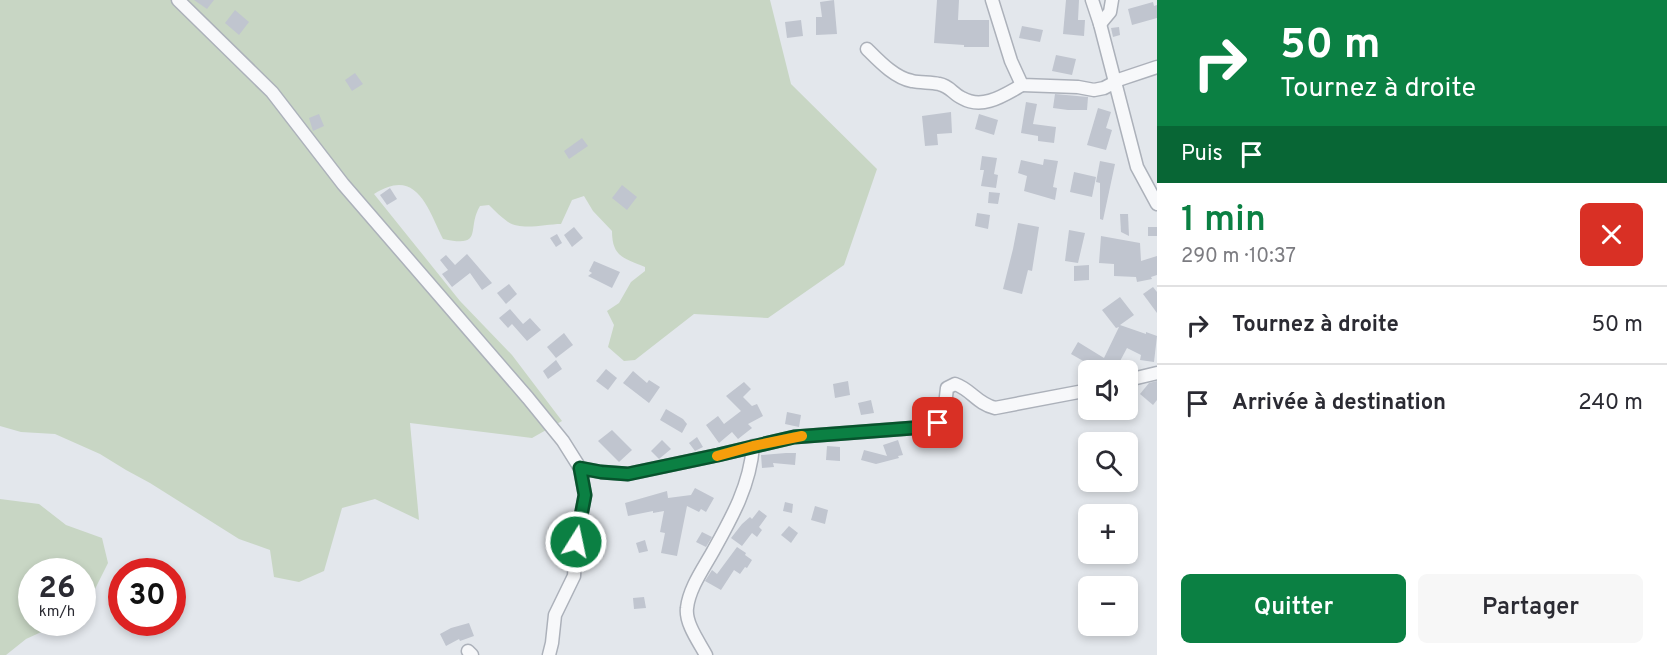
<!DOCTYPE html>
<html lang="fr">
<head>
<meta charset="utf-8">
<style>
	:root { --surface:#fff; --page:#f7f7f7; --text:#2b2b33; --muted:#7c7c81; --line:#e1e1e2; --accent:#0b8043 }
	body { margin:0; font-family:Overpass,sans-serif; background:var(--page); color:var(--text); height:100vh; display:flex; flex-direction:column; font-size:22px; white-space:nowrap }
	* { box-sizing:border-box; margin:0 }
	p { font-size:20px; color:var(--muted) }
	.icon { flex:none; width:33px; height:33px; fill:none; stroke:currentColor; stroke-width:2; stroke-linecap:round; stroke-linejoin:round }
	.map { position:relative; flex:1; overflow:hidden }
	.drawer { display:flex; flex-direction:column; background:var(--surface); width:510px }
	.drawer>* { flex:none }
	.guide { background:#0b8043; color:#fff; overflow:hidden }
	.tools { position:absolute; left:1078px; top:360px; display:grid; gap:12px }
	.tools a { display:grid; place-items:center; width:60px; height:60px; border-radius:9px; background:var(--surface); box-shadow:0 3px 9px #0003; font-size:30px }
	.speed { position:absolute; left:18px; top:558px; display:flex; gap:12px; font-size:30px; font-weight:700; text-align:center }
	.speed>* { display:grid; place-content:center; width:78px; height:78px; border-radius:50%; background:var(--surface); box-shadow:0 3px 9px #0003; line-height:1 }
	.speed small { font-size:15px; font-weight:400 }
	.speed .limit { border:9px solid #d22; background:#fff; color:#111 }
	.pin { position:absolute; display:grid; place-items:center; width:51px; height:51px; color:#fff; margin:-26px; border-radius:12px; box-shadow:0 3px 9px #0006 }
	.me { position:absolute; width:66px; margin:-33px; rotate:10deg; stroke-linejoin:round; filter:drop-shadow(0 0 4px #0008) }
	.turn { display:flex; align-items:center; gap:21px; height:126px; padding:0 24px; font-size:27px }
	.turn .icon { width:78px; height:78px; stroke-width:2.5 }
	.turn b { display:block; font-size:42px; line-height:51px }
	.then { display:flex; align-items:center; height:57px; padding:0 24px; background:#0003; gap:12px; font-size:22px }
	.round { display:grid; place-items:center; flex:none; width:63px; height:63px; border-radius:9px; background:var(--page) }
	.summary { display:flex; align-items:center; justify-content:space-between; height:102px; padding:0 24px }
	h1 { font-size:36px; font-weight:600; line-height:45px; color:var(--accent) }
	.action { display:flex; gap:12px; margin-top:auto; padding:12px 24px }
	.action a { flex:1; height:69px; border-radius:9px; background:var(--accent); color:#fff; font-size:24px; font-weight:600; line-height:69px; text-align:center }
	.action a+a { background:var(--page); color:var(--text) }
	ul { padding:0; list-style:none }
	li { display:flex; align-items:center; gap:18px; height:78px; padding:0 24px; border-top:2px solid var(--line) }
	li div { flex:1 }
	li b { display:block; font-size:22px }
	li em { font-style:normal }
	main { display:flex; flex:1; min-height:0 }
	.map>svg:first-child { display:block }
	.green { fill:#c8d6c4 }
	.building { fill:#c0c5cf }
	.lines { fill:none; stroke-linecap:round; stroke-linejoin:round }
	.minor-casing { stroke:#acb1ba; stroke-width:15 }
	.minor { stroke:#f7f8fa; stroke-width:12 }
	.route-casing { stroke:#07532c; stroke-width:15 }
	.route { stroke:#0b8043; stroke-width:10 }
	.slow { stroke:#f59e0b; stroke-width:10 }
</style>
</head>
<body>
<main>
<div class="map">
<svg width="1157" height="655" viewBox="0 0 1157 655">
	<rect width="100%" height="100%" fill="#e3e7ec"/>
	<g class="green">
		<path d="M0 0H770L791 84 877 169 844 265 768 318 694 314 635 360 624 361 608 347 614 325 607 311 619 303 631 282 645 271V267C624 258 612 257 612 231L593 211 584 196 572 200 561 224C545 224 522 231 508 222 501 217 495 211 489 205L480 206C466 229 485 248 443 239 427 206 416 167 374 194L460 301 512 355 562 421 532 438 410 423 419 520 375 499 342 508 324 571 299 582 274 577 270 550 239 539 150 483 126 470 100 454 55 434 21 432 0 426Z"/>
		<polygon points="0,499 39,504 66,525 102,538 108,563 95,589 83,603 82,572 32,572 32,622 61,623 26,639 6,655 0,655"/>
	</g>
	<g class="building">
		<polygon points="194,0 214,0 207,9"/>
		<polygon points="834,0 837,34 816,35 816,17 822,17 820,2"/>
		<polygon points="937,0 959,0 958,20 989,20 989,47 964,47 964,45 934,43"/>
		<polygon points="1066,0 1079,0 1078,20 1085,20 1084,36 1063,34"/>
		<polygon points="1153,2 1154,6 1157,5 1157,18 1132,25 1128,9"/>
		<polygon points="235,10 249,22 239,35 225,23"/>
		<polygon points="801,20 803,36 787,38 785,22"/>
		<polygon points="1022,26 1043,30 1040,42 1019,38"/>
		<polygon points="1119,27 1120,35 1113,37 1111,28"/>
		<polygon points="1056,55 1076,59 1072,75 1052,71"/>
		<polygon points="355,73 363,84 352,91 345,80"/>
		<polygon points="1055,94 1088,97 1087,110 1068,110 1053,108"/>
		<polygon points="1026,102 1037,104 1033,124 1056,127 1054,143 1038,141 1038,136 1021,133"/>
		<polygon points="1098,108 1111,112 1106,128 1112,130 1106,150 1087,145"/>
		<polygon points="951,112 952,133 937,134 938,145 925,146 922,116"/>
		<polygon points="319,114 324,126 313,131 309,118"/>
		<polygon points="979,114 998,120 994,135 975,129"/>
		<polygon points="582,138 588,146 569,159 564,151"/>
		<polygon points="982,156 997,158 994,174 998,175 996,188 981,186 984,170 980,170"/>
		<polygon points="1044,159 1058,161 1053,187 1057,188 1055,200 1024,191 1027,176 1018,173 1021,160 1043,165"/>
		<polygon points="1100,161 1115,164 1103,220 1100,219 1100,183 1096,182"/>
		<polygon points="1074,172 1096,177 1092,197 1070,192"/>
		<polygon points="622,185 637,197 627,210 612,198"/>
		<polygon points="390,188 397,199 387,205 380,195"/>
		<polygon points="989,192 1000,193 998,204 988,203"/>
		<polygon points="977,213 990,215 988,229 975,226"/>
		<polygon points="1120,214 1128,214 1129,236 1121,232"/>
		<polygon points="1018,223 1039,227 1032,271 1028,270 1022,294 1003,289 1013,249"/>
		<polygon points="574,227 583,238 572,247 564,235"/>
		<rect x="1148" y="227" width="9" height="9"/>
		<polygon points="1069,230 1085,233 1078,263 1065,261"/>
		<polygon points="557,234 562,243 556,247 550,238"/>
		<polygon points="1101,236 1140,243 1141,261 1157,256 1157,275 1151,277 1152,279 1137,282 1136,277 1114,276 1114,264 1099,263"/>
		<polygon points="467,254 492,283 482,290 470,273 452,287 442,274 448,270 440,260 446,255 455,265"/>
		<polygon points="594,261 620,272 612,288 588,276 592,273 589,271"/>
		<polygon points="1089,265 1089,280 1074,281 1074,266"/>
		<polygon points="509,284 517,294 506,304 497,293"/>
		<polygon points="1153,287 1157,292 1157,313 1143,294"/>
		<polygon points="1120,297 1134,315 1120,325 1146,334 1146,332 1157,336 1154,362 1140,360 1141,355 1127,348 1119,363 1116,362 1110,370 1099,370 1071,354 1078,342 1104,358 1119,327 1116,328 1102,310"/>
		<polygon points="510,309 523,324 530,318 541,330 527,341 512,324 508,328 499,318"/>
		<polygon points="564,333 573,345 556,358 547,347"/>
		<polygon points="556,360 562,369 548,379 543,371"/>
		<polygon points="606,369 617,378 608,390 596,381"/>
		<polygon points="633,371 647,383 649,380 660,387 649,403 623,383"/>
		<polygon points="848,381 850,395 835,398 833,384"/>
		<polygon points="1157,381 1157,400 1153,405 1140,394 1149,383"/>
		<polygon points="744,382 751,389 743,397 752,406 757,404 763,416 748,424 752,428 738,439 732,432 719,443 706,425 718,416 724,424 741,411 726,396"/>
		<polygon points="871,400 874,413 861,415 858,403"/>
		<polygon points="666,409 683,419 687,424 682,433 660,420"/>
		<polygon points="787,412 801,415 799,427 785,424"/>
		<polygon points="612,430 632,450 619,462 598,441"/>
		<polygon points="697,437 703,447 695,451 689,443"/>
		<polygon points="662,440 671,449 659,459 651,451"/>
		<polygon points="898,440 903,455 898,456 899,458 876,464 861,460 864,450 887,456 883,445"/>
		<polygon points="827,446 840,447 840,461 826,460"/>
		<polygon points="786,453 796,453 795,465 773,463 774,467 762,468 761,455"/>
		<polygon points="695,488 714,498 706,512 701,509 699,512 687,506 677,556 661,553 665,533 660,532 664,511 653,513 653,511 628,516 625,503 667,491 668,498 691,495"/>
		<polygon points="785,502 793,504 792,513 783,511"/>
		<polygon points="815,506 828,510 825,524 811,520"/>
		<polygon points="759,510 767,516 759,527 762,530 757,537 752,533 742,546 731,538 742,524 750,517 752,519"/>
		<polygon points="789,526 798,533 791,543 781,535"/>
		<polygon points="702,532 712,537 706,547 696,542"/>
		<polygon points="645,540 648,551 639,553 636,543"/>
		<polygon points="737,547 746,553 745,555 752,560 747,568 745,567 740,574 734,570 721,590 705,581 712,570 717,574"/>
		<polygon points="644,597 646,608 634,609 633,598"/>
		<polygon points="469,623 474,636 460,641 459,639 446,646 440,634 451,628"/>
	</g>
	<g class="lines">
		<g class="minor-casing">
			<g id="minor">
				<path d="M178 0 272 92 343 184 528 398 563 441 580 468 601 472 628 474 718 455 794 437 926 427 938 423 944 414 947 388 955 384C972 390 976 403 995 408L1089 390"/>
				<polyline points="992,0 1011,61 1022,85 1078,87 1094,90 1104,88 1121,79 1157,67"/>
				<polyline points="1092,0 1100,24 1137,167 1157,204"/>
				<polyline points="1100,24 1110,12 1112,0"/>
				<path d="M867 49C879 61 895 78 912 81 921 83 930 82 939 84 950 86 953 94 962 98 983 110 1004 95 1022 85"/>
				<polyline points="1128,380 1157,373"/>
				<polyline points="468,651 472,655"/>
				<polyline points="549,655 552,643 555,615 574,576 576,542 585,495 580,468"/>
				<path d="M706 655C699 642 685 623 687 608 689 589 703 569 712 553 731 519 750 486 753 446"/>
			</g>
		</g>
		<use href="#minor" class="minor"/>
	</g>
	<g class="lines">
		<g class="route-casing">
			<polyline id="route" points="576,542 585,495 580,468 601,472 628,474 718,455 794,437 926,427 938,423"/>
		</g>
		<use href="#route" class="route"/>
		<polyline class="slow" points="717,456 753,446 802,436"/>
	</g>
</svg>
<div class="tools">
<a><svg class="icon" aria-label="sound" viewBox="0 0 24 24"><path d="M4 9h4l5-4v14l-5-4H4zM17 9q2 3 0 6"/></svg></a>
<a><svg class="icon" aria-label="search" viewBox="0 0 24 24"><circle cx="10" cy="10" r="6"/><path d="M15 15l6 6"/></svg></a>
<a>+</a>
<a>−</a>
</div>
<div class="speed"><div>26<small>km/h</small></div><div class="limit">30</div></div>
<div class="pin" style="left:938px;top:423px;background:#d93025"><svg class="icon" aria-label="arrive" viewBox="0 0 24 24"><path d="M6 21V4h12l-3 4 3 4H6"/></svg></div>
<svg class="me" style="left:576px;top:542px" viewBox="-20 -20 40 40"><circle r="17" fill="#0b8043" stroke="#fff" stroke-width="3"/><path d="M0-11L8 9 0 5-8 9z" fill="#fff"/></svg>
</div>
<section class="drawer">
<div class="guide">
<div class="turn"><svg class="icon" aria-label="right" viewBox="0 0 24 24"><path d="M7 20v-9h11M14 6l5 5-5 5"/></svg><div><b>50 m</b>Tournez à droite</div></div>
<div class="then">Puis<svg class="icon" aria-label="arrive" viewBox="0 0 24 24"><path d="M6 21V4h12l-3 4 3 4H6"/></svg></div>
</div>
<div class="summary"><div><h1>1 min</h1><p>290 m · 10:37</p></div><a class="round" style="background:#d93025;color:#fff"><svg class="icon" aria-label="close" viewBox="0 0 24 24"><path d="M6 6l12 12M18 6L6 18"/></svg></a></div>
<ul>
<li><svg class="icon" aria-label="right" viewBox="0 0 24 24"><path d="M7 20v-9h11M14 6l5 5-5 5"/></svg><div><b>Tournez à droite</b></div><em>50 m</em></li>
<li><svg class="icon" aria-label="arrive" viewBox="0 0 24 24"><path d="M6 21V4h12l-3 4 3 4H6"/></svg><div><b>Arrivée à destination</b></div><em>240 m</em></li>
</ul>
<div class="action"><a>Quitter</a><a>Partager</a></div>
</section>
</main>
</body>
</html>
